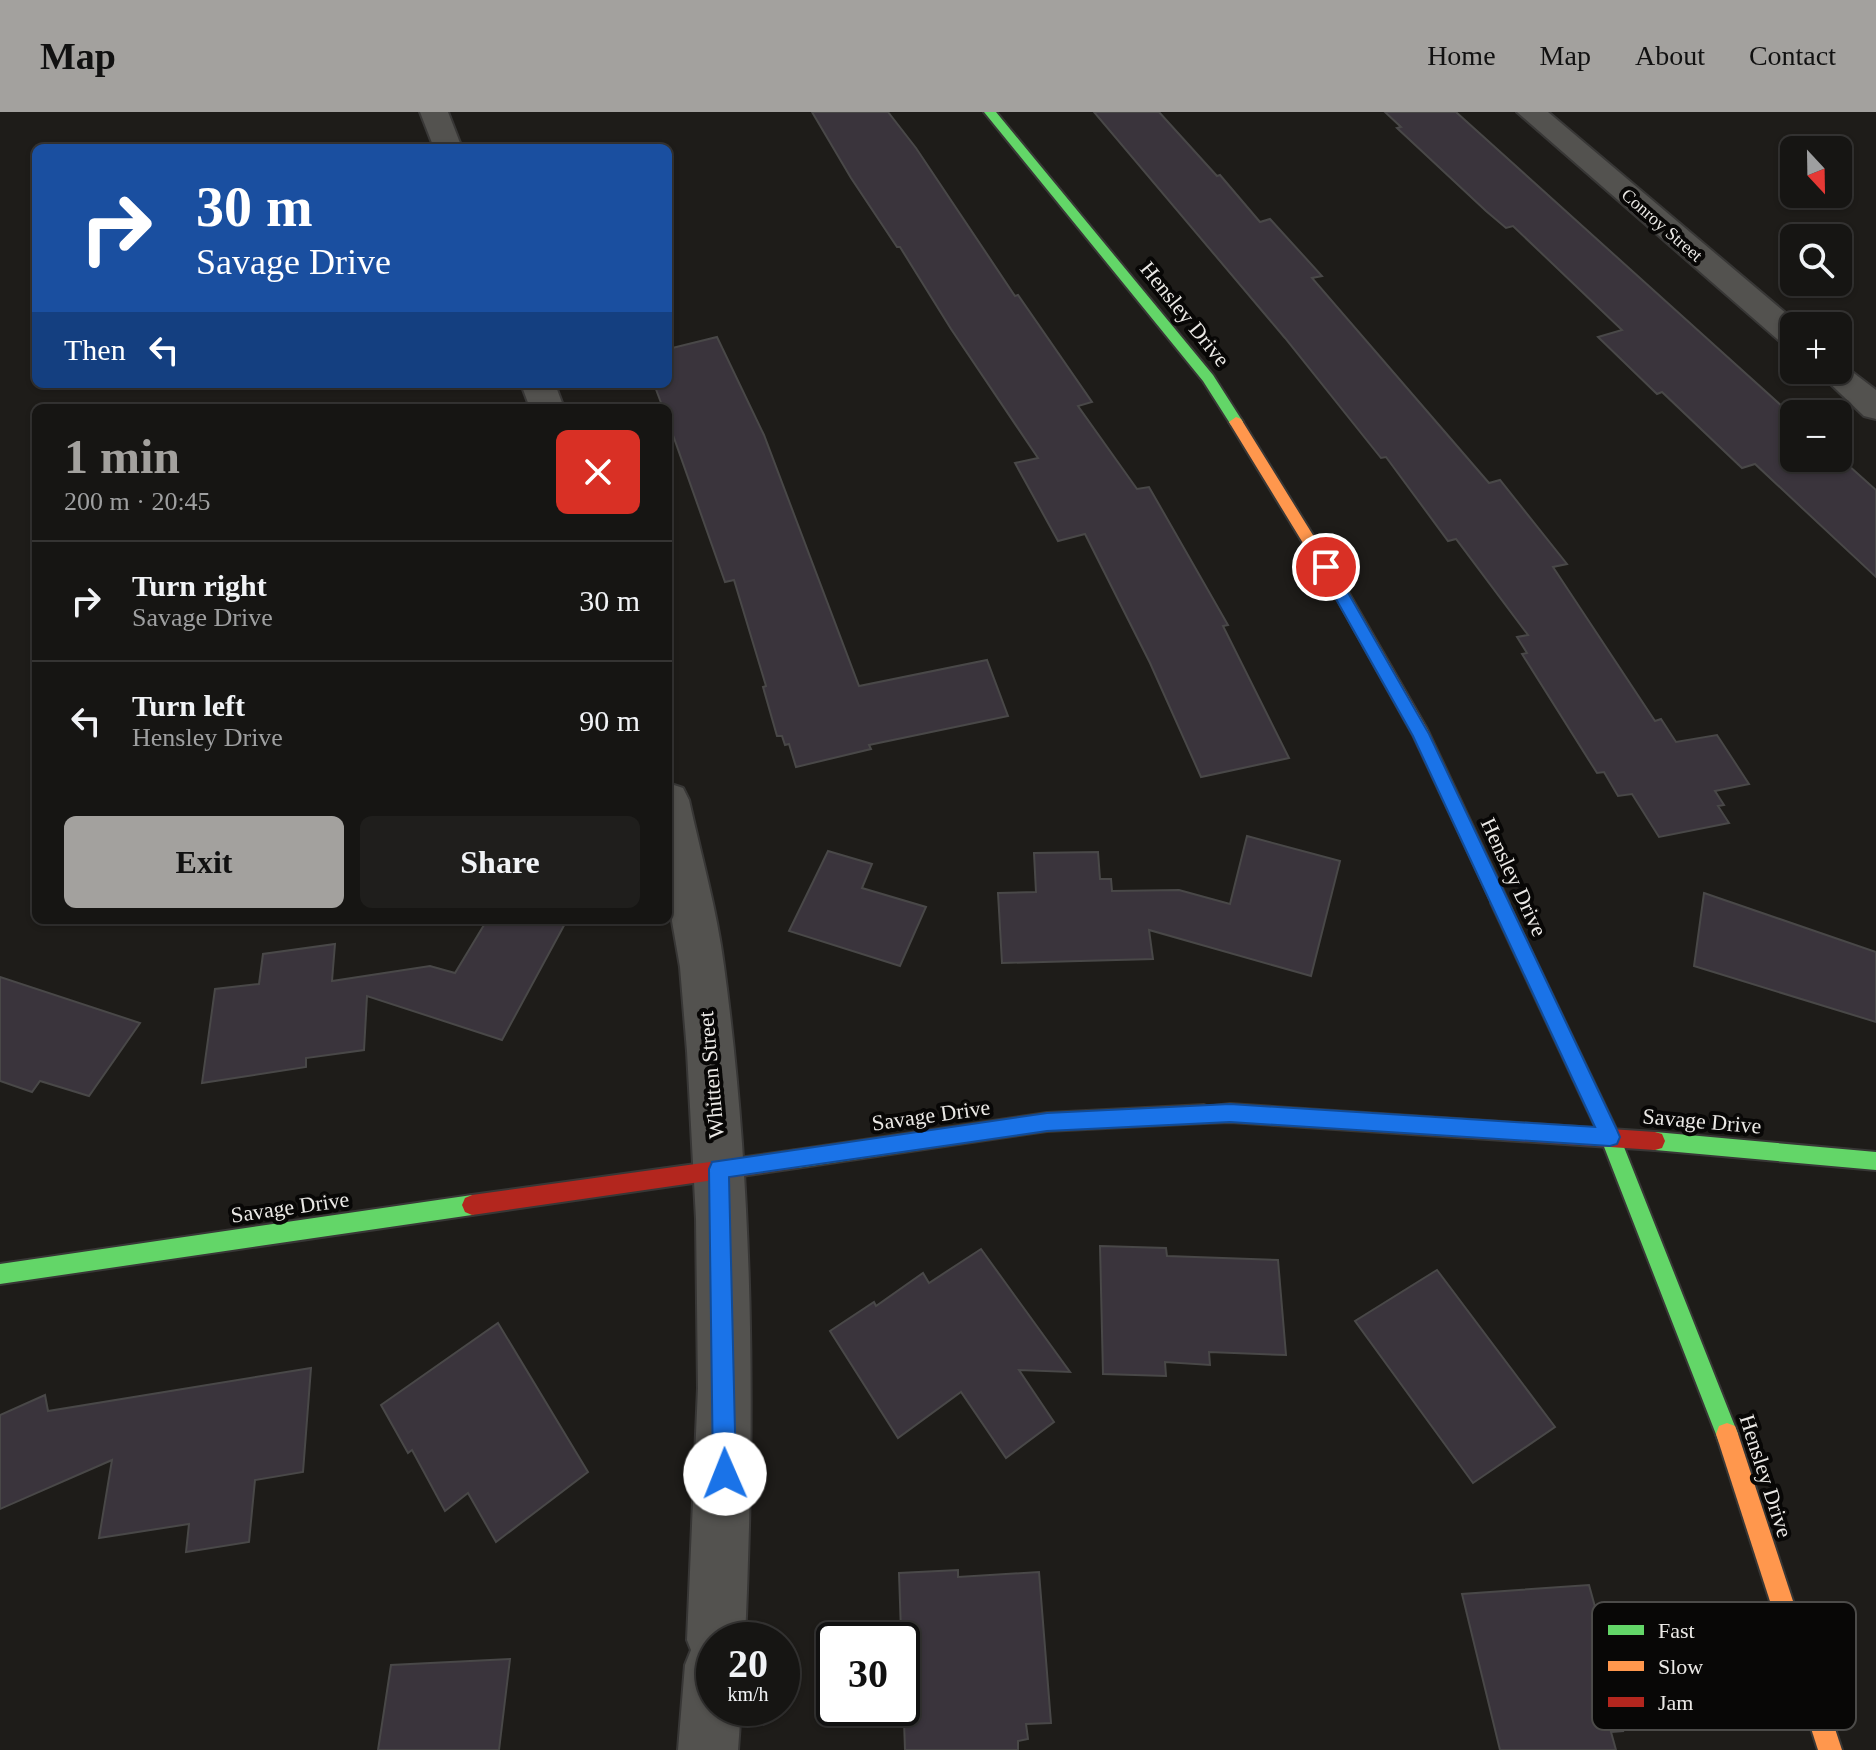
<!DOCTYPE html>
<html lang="en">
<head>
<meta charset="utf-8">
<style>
	:root { --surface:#161513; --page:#1f1e1c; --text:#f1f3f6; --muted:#9e9fa0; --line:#353433; --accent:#a3a19e }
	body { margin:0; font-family:"Times New Roman",serif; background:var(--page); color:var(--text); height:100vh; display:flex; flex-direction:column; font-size:30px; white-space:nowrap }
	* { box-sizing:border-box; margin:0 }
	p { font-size:26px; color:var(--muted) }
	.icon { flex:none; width:44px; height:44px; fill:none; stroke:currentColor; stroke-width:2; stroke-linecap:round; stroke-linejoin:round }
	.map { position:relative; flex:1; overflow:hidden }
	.drawer { position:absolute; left:32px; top:292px; width:640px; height:520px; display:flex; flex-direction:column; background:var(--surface); border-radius:12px; box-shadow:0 2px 6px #0004,0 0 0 2px var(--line) }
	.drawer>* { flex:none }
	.top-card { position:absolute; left:32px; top:32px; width:640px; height:244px; border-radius:12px; box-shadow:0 2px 6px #0004,0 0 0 2px var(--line); background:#1a4fa0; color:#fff; overflow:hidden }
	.needle { width:52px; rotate:158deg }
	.buttons { position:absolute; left:1780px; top:24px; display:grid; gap:16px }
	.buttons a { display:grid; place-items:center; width:72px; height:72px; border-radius:12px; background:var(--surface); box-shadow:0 2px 6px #0004,0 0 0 2px var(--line); font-size:40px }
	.speed { position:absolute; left:696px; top:1510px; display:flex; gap:16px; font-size:40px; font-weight:700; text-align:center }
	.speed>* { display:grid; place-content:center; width:104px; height:104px; border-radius:50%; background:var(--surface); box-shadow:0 2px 6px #0004,0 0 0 2px var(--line); line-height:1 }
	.speed small { font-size:20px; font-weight:400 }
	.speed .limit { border:4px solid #111; border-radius:12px; background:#fff; color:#111 }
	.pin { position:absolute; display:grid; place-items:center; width:68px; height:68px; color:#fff; margin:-34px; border:4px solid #fff; border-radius:50%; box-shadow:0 2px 8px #0007 }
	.me { position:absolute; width:88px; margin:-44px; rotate:359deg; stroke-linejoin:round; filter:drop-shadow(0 0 6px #0008) }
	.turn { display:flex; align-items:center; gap:28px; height:168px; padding:0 32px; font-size:36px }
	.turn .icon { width:104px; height:104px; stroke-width:2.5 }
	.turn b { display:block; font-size:56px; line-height:68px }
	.then { display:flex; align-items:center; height:76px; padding:0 32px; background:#0003; gap:16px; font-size:30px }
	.round { display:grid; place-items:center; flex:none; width:84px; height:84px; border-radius:12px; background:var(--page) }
	.head { display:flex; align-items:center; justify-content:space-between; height:136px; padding:0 32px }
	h1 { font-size:48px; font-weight:700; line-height:60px; color:var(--accent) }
	.button { display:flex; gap:16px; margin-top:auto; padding:16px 32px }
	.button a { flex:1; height:92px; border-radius:12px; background:var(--accent); color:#111; font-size:32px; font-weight:700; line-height:92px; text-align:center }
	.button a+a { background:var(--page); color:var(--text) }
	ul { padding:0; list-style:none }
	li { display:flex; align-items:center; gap:24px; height:120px; padding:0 32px; border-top:2px solid var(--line) }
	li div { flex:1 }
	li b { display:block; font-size:30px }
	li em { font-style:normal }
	header { display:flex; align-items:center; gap:48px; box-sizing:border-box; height:112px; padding:0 40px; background:var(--accent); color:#111 }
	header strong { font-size:38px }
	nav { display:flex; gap:44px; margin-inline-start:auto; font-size:28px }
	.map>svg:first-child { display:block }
	.building { fill:#3a343c; stroke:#494848; stroke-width:2 }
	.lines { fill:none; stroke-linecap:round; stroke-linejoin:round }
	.street-casing { stroke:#383736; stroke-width:4 }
	.fast-casing { stroke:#383736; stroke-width:4 }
	.slow-casing { stroke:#383736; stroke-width:4 }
	.jam-casing { stroke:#383736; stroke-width:4 }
	.street { fill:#53524f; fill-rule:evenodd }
	.fast { fill:#63d668; fill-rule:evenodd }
	.slow { fill:#ff974d; fill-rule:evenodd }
	.jam { fill:#b3261e; fill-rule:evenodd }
	.route { fill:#1a73e8; stroke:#114b97; stroke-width:2 }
	.labels { text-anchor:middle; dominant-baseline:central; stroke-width:8; stroke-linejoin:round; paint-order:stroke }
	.far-street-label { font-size:18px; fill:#ebe9e6; stroke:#080706 }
	.street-label { font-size:22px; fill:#ebe9e6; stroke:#080706 }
	.key { fill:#080706; stroke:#4c4b49; stroke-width:2 }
	.key-label { font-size:22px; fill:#ebe9e6 }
</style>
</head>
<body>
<header>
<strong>Map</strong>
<nav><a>Home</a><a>Map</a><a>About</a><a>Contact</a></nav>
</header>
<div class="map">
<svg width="1876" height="1638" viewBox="0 0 1876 1638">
	<rect width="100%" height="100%" fill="#1e1c19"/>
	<g class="building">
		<polygon points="812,0 888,0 916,36 1015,184 1018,183 1092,290 1078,294 1137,377 1149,375 1228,513 1223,514 1289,646 1201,665 1150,551 1085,422 1058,429 1015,351 1038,346 951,217 900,135 897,135 851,66"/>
		<polygon points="1094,0 1159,0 1217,64 1220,63 1260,110 1270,107 1322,164 1312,166 1489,371 1500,368 1567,452 1553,455 1655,609 1661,607 1676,630 1717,623 1749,672 1715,679 1724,693 1718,694 1729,711 1659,725 1632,682 1618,684 1604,660 1597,661 1522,542 1527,541 1517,525 1528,523 1456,427 1448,429 1386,345 1381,346 1285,226"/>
		<polygon points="1385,0 1456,0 1794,305 1794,346 1838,344 1876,378 1876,465 1755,352 1742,356 1662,280 1657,282 1598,225 1622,218 1513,114 1506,116 1486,99 1397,16 1401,15"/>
		<polygon points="717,225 764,323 859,574 987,548 1008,604 869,633 871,637 796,655 789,632 785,633 782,624 777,624 763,575 766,574 734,468 725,470 668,309 668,296 663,296 654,272 668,272 668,237"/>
		<polygon points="1247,724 1340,749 1311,864 1149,818 1153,847 1002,851 998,781 1036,780 1034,741 1098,740 1100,767 1111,767 1112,779 1179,778 1230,792"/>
		<polygon points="828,739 872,752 862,776 926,795 900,854 789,819"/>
		<polygon points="1704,781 1876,840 1876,910 1694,854"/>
		<polygon points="487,808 567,808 502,928 367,884 364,938 306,946 306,955 202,971 215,877 259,872 263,842 335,832 332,869 430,854 455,861"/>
		<polygon points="0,865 140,911 89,984 40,969 32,980 0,969"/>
		<polygon points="1100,1134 1166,1136 1167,1144 1278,1148 1286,1243 1209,1240 1210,1253 1165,1250 1166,1264 1103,1262"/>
		<polygon points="981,1137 1070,1260 1019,1258 1054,1310 1006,1346 961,1280 898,1326 830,1219 874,1190 876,1194 923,1161 929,1171"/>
		<polygon points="1437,1158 1555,1315 1473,1371 1355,1209"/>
		<polygon points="498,1211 588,1360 496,1430 468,1381 445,1399 412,1338 408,1341 381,1293"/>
		<polygon points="311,1256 303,1360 255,1368 249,1430 186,1440 189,1412 99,1426 112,1348 0,1397 0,1303 45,1283 48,1299"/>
		<polygon points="958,1458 958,1465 1039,1460 1051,1611 1026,1612 1028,1627 1018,1629 1018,1638 905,1638 899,1461"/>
		<polygon points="1589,1473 1606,1535 1598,1536 1623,1619 1611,1620 1616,1638 1500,1638 1462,1482"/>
		<polygon points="510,1547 499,1638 378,1638 391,1553"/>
	</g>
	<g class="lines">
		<g class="street-casing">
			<g id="street">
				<polygon points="420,0 448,0 462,36 434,36"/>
				<polygon points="1517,0 1548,0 1801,214 1794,214 1794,235 1783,232"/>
				<polygon points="1838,249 1876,278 1876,307 1864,304 1816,258 1838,258"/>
				<polygon points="521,272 555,272 564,296 530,296"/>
				<path d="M668 671 683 676 689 688C701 743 717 798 724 854 754 1077 755 1304 745 1528H714V1596H741L738 1638H678L685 1553 691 1538 687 1528 698 1276 696 1107 687 939 680 855 668 786Z"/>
			</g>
		</g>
		<g class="fast-casing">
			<g id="fast">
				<polygon points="984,0 996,0 1213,263 1243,310 1241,313 1231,313 1203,269"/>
				<polygon points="1500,783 1506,786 1620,1025 1738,1322 1735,1330 1727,1333 1719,1330 1601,1027 1491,791 1494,786"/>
				<polygon points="1204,993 1211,996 1214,1002 1211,1008 1204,1011 1047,1019 796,1056 789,1054 786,1047 789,1040 796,1038 1047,1001"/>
				<polygon points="1655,1020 1876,1040 1876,1058 1655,1038 1648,1036 1645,1029 1648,1022"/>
				<polygon points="472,1083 479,1086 482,1093 479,1100 472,1103 0,1172 0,1152"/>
			</g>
		</g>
		<g class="slow-casing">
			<g id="slow">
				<polygon points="1236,305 1241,307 1347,478 1427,617 1509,791 1506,796 1494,796 1413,623 1336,485 1229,310"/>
				<polygon points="1727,1311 1735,1314 1738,1322 1842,1638 1818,1638 1716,1322 1719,1314"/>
			</g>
		</g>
		<g class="jam-casing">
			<g id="jam">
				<polygon points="1230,992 1655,1020 1662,1022 1665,1029 1662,1036 1655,1038 1230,1010 1204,1011 1197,1008 1194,1002 1197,996"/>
				<polygon points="796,1038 803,1040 806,1047 803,1054 796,1056 472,1103 465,1100 462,1093 465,1086 472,1083"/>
			</g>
		</g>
		<use href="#street" class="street"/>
		<use href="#fast" class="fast"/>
		<use href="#slow" class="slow"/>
		<use href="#jam" class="jam"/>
	</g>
	<polygon class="route" points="1326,450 1331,451 1429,622 1617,1018 1620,1025 1617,1032 1610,1034 1230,1010 1047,1019 729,1065 736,1362 733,1370 725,1373 717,1370 713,1362 709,1057 712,1050 1047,1001 1230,992 1595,1015 1413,624 1318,455"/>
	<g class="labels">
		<g class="far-street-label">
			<text transform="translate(1662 113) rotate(41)">Conroy Street</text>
		</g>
		<g class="street-label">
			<text transform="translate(1185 202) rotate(51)">Hensley Drive</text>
			<text transform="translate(1514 765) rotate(65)">Hensley Drive</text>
			<text transform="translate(711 963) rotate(-95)">Whitten Street</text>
			<text transform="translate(931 1003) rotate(-8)">Savage Drive</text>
			<text transform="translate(1702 1009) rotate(5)">Savage Drive</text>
			<text transform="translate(290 1095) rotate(-8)">Savage Drive</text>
			<text transform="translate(1766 1364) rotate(72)">Hensley Drive</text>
		</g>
	</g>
	<rect x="1592" y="1490" width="264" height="128" rx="12" class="key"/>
	<rect x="1608" y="1513" width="36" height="10" fill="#63d668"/>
	<rect x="1608" y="1549" width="36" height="10" fill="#ff974d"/>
	<rect x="1608" y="1585" width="36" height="10" fill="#b3261e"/>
	<g class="key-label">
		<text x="1658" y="1526">Fast</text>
		<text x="1658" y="1562">Slow</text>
		<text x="1658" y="1598">Jam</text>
	</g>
</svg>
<div class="buttons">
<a><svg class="needle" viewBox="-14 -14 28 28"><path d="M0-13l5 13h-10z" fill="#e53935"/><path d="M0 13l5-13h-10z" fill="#9e9fa0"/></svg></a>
<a><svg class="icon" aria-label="search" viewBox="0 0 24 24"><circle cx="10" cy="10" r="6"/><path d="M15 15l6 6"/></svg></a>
<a>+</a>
<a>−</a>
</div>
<div class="speed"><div>20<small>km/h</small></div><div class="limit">30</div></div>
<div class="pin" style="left:1326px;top:455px;background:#d93025"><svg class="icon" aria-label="arrive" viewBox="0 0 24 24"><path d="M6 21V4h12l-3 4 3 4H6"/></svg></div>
<svg class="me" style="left:725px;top:1362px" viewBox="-20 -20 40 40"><circle r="19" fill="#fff"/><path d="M0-13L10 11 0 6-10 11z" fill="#1a73e8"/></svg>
<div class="top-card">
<div class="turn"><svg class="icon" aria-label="right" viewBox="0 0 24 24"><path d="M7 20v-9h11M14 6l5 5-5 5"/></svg><div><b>30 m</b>Savage Drive</div></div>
<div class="then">Then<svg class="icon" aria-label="left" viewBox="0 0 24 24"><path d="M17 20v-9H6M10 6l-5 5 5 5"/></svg></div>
</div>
<section class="drawer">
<div class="head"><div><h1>1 min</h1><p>200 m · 20:45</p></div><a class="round" style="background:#d93025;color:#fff"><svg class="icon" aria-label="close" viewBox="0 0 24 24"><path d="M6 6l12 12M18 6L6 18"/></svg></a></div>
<ul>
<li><svg class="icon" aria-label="right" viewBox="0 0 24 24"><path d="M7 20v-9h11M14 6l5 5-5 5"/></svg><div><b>Turn right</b><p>Savage Drive</p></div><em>30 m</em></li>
<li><svg class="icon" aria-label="left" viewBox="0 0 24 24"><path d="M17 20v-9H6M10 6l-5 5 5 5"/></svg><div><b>Turn left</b><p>Hensley Drive</p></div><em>90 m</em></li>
</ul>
<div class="button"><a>Exit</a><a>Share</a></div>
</section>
</div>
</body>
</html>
